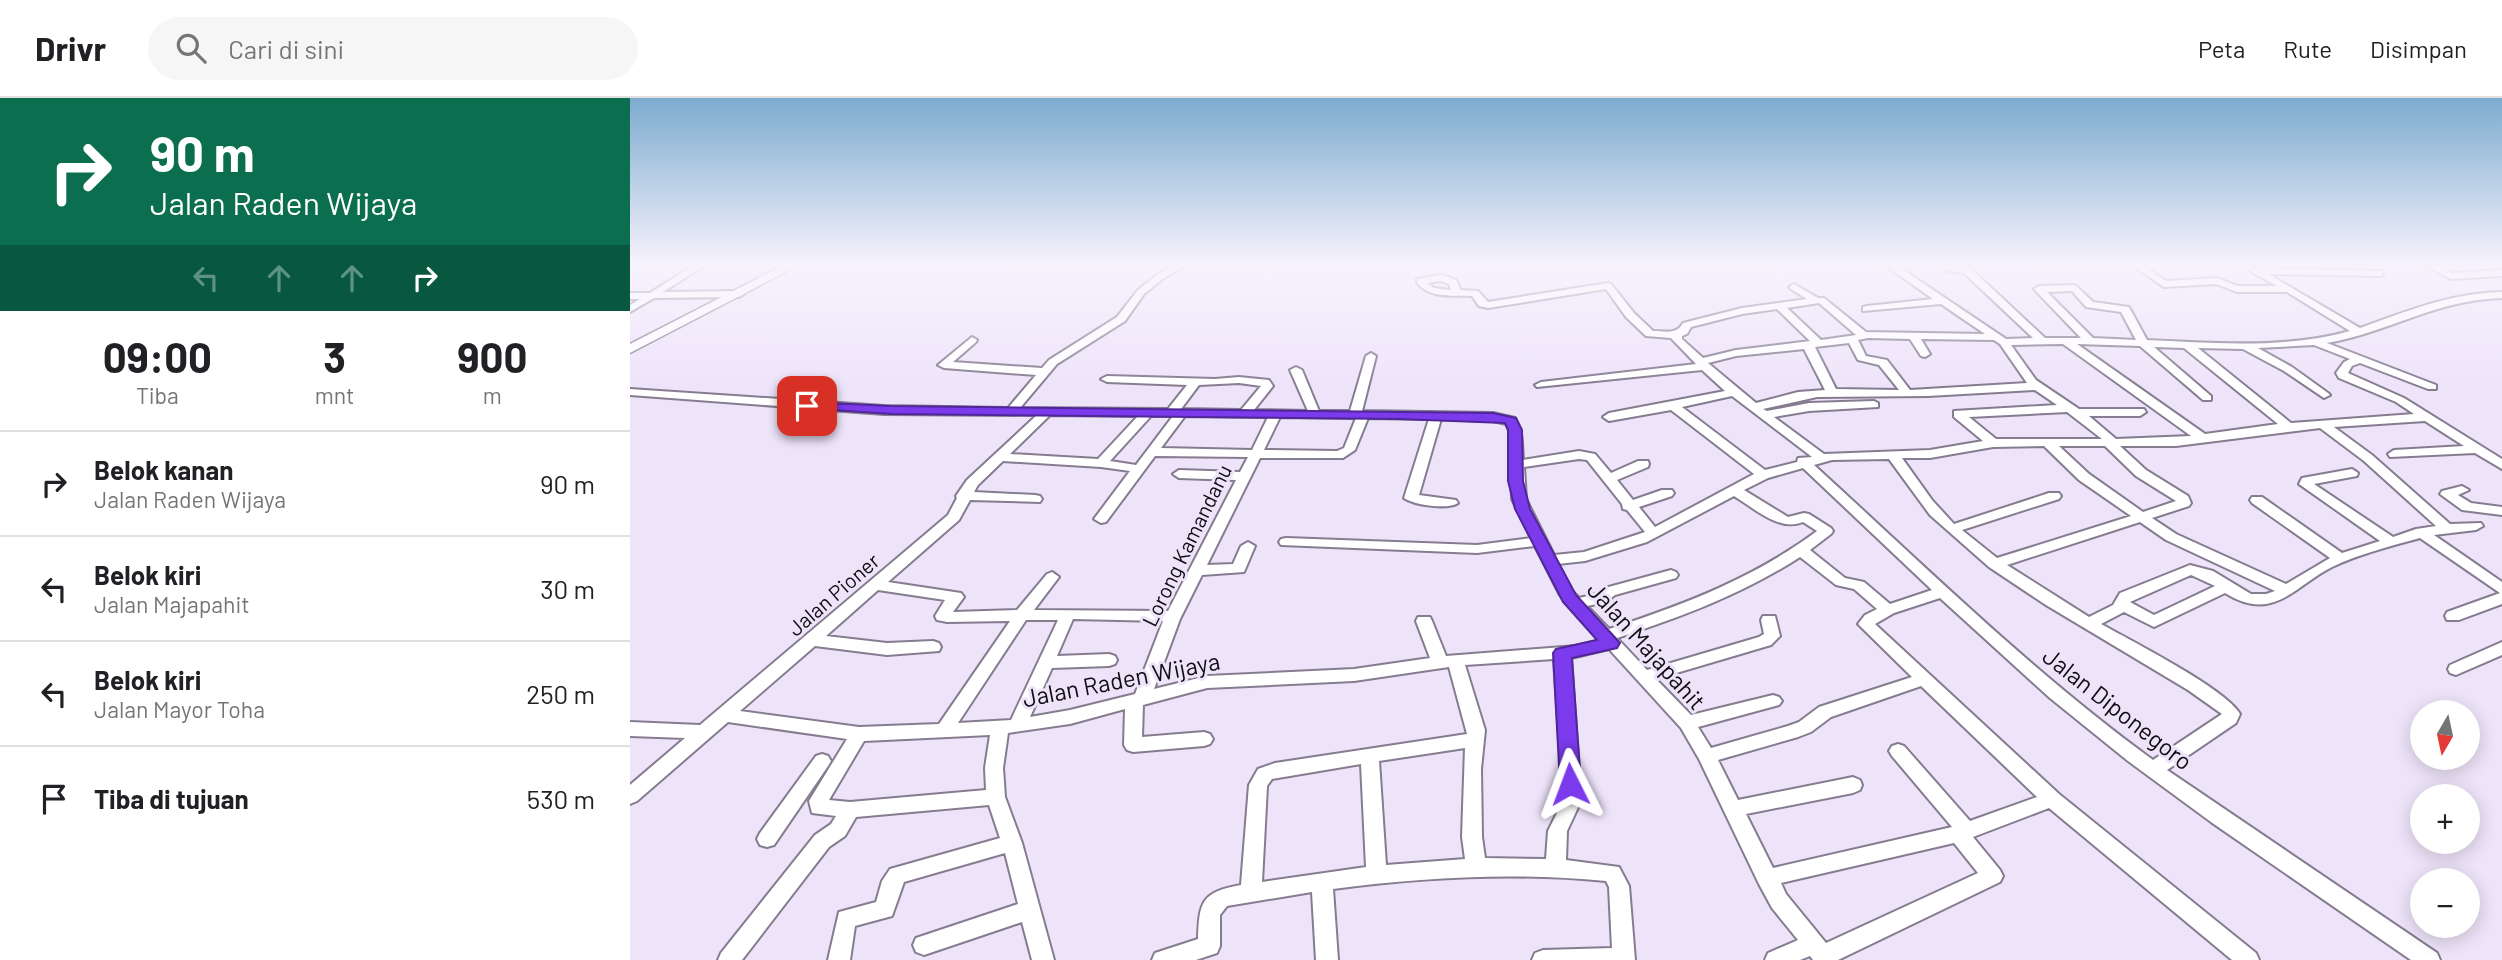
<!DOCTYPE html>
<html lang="id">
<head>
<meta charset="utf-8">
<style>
	:root { --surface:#fff; --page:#f6f6f6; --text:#202124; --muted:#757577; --line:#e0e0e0 }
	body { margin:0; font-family:Barlow,sans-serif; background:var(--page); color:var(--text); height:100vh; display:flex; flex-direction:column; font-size:26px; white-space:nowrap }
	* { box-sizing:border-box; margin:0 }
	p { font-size:23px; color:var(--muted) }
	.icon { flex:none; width:38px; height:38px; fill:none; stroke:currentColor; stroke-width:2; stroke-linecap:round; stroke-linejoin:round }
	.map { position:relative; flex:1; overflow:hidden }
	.drawer { display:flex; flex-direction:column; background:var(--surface); width:630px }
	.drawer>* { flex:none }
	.banner { background:#0b6e4f; color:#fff; overflow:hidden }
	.needle { width:46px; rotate:189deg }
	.controls { position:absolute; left:1780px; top:602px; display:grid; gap:14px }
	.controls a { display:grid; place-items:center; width:70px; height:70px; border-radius:50%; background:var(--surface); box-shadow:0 4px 18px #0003; font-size:35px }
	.pin { position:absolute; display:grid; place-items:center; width:60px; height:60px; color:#fff; margin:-30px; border-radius:14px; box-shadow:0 4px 10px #0006 }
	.me { position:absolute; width:77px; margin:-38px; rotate:357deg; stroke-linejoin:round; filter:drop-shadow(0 0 5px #0008) }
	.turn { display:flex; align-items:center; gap:24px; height:147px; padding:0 35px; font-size:32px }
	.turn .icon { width:91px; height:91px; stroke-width:2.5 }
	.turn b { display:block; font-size:49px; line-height:60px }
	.lanes { display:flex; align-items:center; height:66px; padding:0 35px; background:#0003; justify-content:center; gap:35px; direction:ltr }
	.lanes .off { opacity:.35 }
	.eta { display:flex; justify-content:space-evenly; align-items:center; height:119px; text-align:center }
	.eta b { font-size:42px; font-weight:700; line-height:49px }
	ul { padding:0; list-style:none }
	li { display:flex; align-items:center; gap:21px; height:105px; padding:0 35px; border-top:2px solid var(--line) }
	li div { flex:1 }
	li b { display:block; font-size:26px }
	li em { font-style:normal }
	header { display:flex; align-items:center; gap:42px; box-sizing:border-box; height:98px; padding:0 35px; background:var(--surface); border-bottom:2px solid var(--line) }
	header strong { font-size:33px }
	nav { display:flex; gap:38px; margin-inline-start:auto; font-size:24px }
	.search { width:490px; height:63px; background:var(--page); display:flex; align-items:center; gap:18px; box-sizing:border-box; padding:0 24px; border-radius:38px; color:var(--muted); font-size:26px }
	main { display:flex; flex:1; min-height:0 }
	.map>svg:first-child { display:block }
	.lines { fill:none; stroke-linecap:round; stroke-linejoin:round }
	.minor-casing { stroke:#857c8f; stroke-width:4 }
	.major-casing { stroke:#857c8f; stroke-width:3 }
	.minor { fill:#fff; fill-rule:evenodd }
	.major { fill:#fff; fill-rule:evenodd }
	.route { fill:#7c3aed; stroke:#51269a; stroke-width:2 }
	.labels { text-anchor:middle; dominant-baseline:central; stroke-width:6; stroke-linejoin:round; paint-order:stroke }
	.street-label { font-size:21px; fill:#100c13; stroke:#eee4fa }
	.near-street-label { font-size:24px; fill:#100c13; stroke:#eee4fa }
</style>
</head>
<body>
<header>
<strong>Drivr</strong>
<div class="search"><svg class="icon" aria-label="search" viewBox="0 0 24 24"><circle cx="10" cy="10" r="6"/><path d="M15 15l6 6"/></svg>Cari di sini</div>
<nav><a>Peta</a><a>Rute</a><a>Disimpan</a></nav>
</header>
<main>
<section class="drawer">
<div class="banner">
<div class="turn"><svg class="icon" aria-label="right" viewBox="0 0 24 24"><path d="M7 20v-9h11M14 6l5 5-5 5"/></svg><div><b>90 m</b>Jalan Raden Wijaya</div></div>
<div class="lanes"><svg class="icon off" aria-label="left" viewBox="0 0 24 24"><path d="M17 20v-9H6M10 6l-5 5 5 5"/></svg><svg class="icon off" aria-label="ahead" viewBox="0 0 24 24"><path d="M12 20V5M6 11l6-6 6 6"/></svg><svg class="icon off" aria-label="ahead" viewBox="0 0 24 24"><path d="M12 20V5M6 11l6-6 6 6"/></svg><svg class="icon" aria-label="right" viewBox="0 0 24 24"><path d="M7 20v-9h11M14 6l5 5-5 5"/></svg></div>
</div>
<div class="eta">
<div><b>09:00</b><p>Tiba</p></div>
<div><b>3</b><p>mnt</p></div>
<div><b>900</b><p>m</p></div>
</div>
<ul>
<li><svg class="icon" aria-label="right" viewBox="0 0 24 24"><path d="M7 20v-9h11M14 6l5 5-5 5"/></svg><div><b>Belok kanan</b><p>Jalan Raden Wijaya</p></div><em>90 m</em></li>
<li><svg class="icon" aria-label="left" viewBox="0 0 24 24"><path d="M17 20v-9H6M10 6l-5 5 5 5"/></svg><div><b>Belok kiri</b><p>Jalan Majapahit</p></div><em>30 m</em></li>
<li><svg class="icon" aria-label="left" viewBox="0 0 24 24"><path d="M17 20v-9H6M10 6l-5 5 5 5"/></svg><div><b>Belok kiri</b><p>Jalan Mayor Toha</p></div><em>250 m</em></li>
<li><svg class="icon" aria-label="arrive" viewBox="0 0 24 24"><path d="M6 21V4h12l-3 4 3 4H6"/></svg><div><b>Tiba di tujuan</b></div><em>530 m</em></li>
</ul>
</section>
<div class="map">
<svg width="1872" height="862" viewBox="0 0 1872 862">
	<rect width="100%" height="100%" fill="#eee4fa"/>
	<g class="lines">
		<g class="minor-casing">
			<g id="minor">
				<polygon points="64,167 75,167 33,194 109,193 114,196 109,199 24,200 0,214 0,207 10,201 0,201 0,195 20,195"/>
				<path d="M545 167H557L534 180 514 196 495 223 427 266 390 310 538 311 557 287 477 284 471 281 477 278 585 281 609 279 639 282 643 288 624 312 678 313 660 272 666 269 672 272 689 313H720L736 258 741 255 746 258 732 313 863 315 885 320C893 334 892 347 893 362L949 353 965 356 981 375 1008 363H1018L1019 366 1018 369 987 382 1003 402 1032 392H1042L1044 395 1042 398 1009 409 1025 429 1124 376 1041 312 979 323 973 319 979 315 1095 293 1072 272 907 289 905 287 911 284 1066 266 1041 240 1016 238 996 219 976 191 858 210 849 208 842 198C822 197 801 201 787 185V181L812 177 826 182 831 192 848 193 858 204 978 185 981 186 1004 215 1023 233C1036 233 1046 237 1053 225L1112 210 1177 201 1161 191 1159 189 1164 186 1188 200H1194L1236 234 1355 236 1311 206 1233 213V209L1237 208 1303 201 1255 167H1266L1376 241 1403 240 1334 175 1318 173 1312 167 1340 170 1415 240H1451L1404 191 1409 188 1445 187 1463 204 1499 209 1517 242C1584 245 1655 251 1720 233L1657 194H1607L1586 186 1534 189 1502 167H1512L1536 183 1587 180 1608 188H1647L1623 175 1621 173 1626 170 1753 173V177L1750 178 1638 176 1730 230C1777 213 1821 195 1872 194V200C1805 202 1760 234 1697 245L1806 287V291H1798L1730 265 1722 268 1718 275 1774 300 1872 361V371L1845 355 1760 359 1758 356 1764 352 1834 348 1795 323 1704 329 1742 357 1820 426 1851 425 1853 428 1846 432 1804 437 1872 484V506L1829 522H1817L1815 518 1817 514 1870 495 1790 440C1761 448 1729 456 1702 469 1663 489 1643 525 1595 495L1524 529 1494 514 1471 526C1500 542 1596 591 1610 616L1606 625 1537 672 1807 855 1810 862H1781L1581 724 1498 663 1420 600 1310 500 1264 515 1245 526 1429 696 1626 855 1629 862H1602L1419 710 1343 739 1370 772 1373 778 1370 784 1208 862H1183L1180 858 1170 862H1135L1138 855 1168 842 1142 810 1129 786 1069 661 1051 630 979 551 941 560 951 703 937 733 936 762 989 769 999 788 1005 862H902L905 855 913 852 982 850 979 789 976 783C884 774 794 779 703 791L708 862H686L682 794 597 808 590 817V848L587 855 566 862H522L525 855 568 841C569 803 572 794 611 787L619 687 628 671 645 665 837 636 819 569 724 583 577 590 513 607 512 639 574 634 580 636 583 641 580 646 574 648 503 654 497 652 494 647 495 611 440 626 378 635 373 670 375 699 392 745 424 862H402L392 824 294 857 286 854 283 847 286 840 388 806 375 755 274 784 262 818 225 828 220 862H198L209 814 246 804 252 783 260 771 370 740 359 707 226 719 215 738 199 749 112 862H88L91 855 185 737 201 726 206 718 182 715 179 703 217 641 98 624 7 703 0 706V687L55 640 0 638V624L70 627 318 417 327 400 326 398 337 382 407 317 254 316 0 297V291L254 308 378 310 406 277 314 270 308 267 342 239 347 242 346 244 323 264 412 270 419 262 487 219 508 192 528 176ZM811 183 819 186 821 192 804 190 797 185ZM1442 193 1456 209 1491 214 1506 242 1463 240 1417 194ZM1189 205 1226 237 1191 242 1157 210ZM1147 211 1180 243 1106 252 1073 260 1052 241V238L1057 236 1061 229 1112 216ZM1238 240 1280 241 1291 258 1295 259 1300 256 1291 241 1364 242 1370 246 1397 285 1280 292 1257 262 1236 258 1228 242ZM1219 245 1228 262 1249 267 1269 292 1206 291 1185 249ZM1433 246 1561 338 1486 341 1459 318H1510L1516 314 1514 311H1449L1406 282 1381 247ZM1447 246 1510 248 1573 302H1581V298L1524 249 1554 250 1648 326 1575 336ZM1684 247 1720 261 1714 264 1706 275 1709 280 1766 304 1784 316 1661 325 1568 250 1613 251 1654 273 1694 300 1700 297 1698 295 1662 269 1628 250ZM1174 251 1195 292 1168 294 1126 305 1078 265 1106 258ZM609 285 631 288 611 312 551 311 569 287ZM1405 292 1427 307 1324 313V319L1353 343 1300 352 1194 356 1144 319 1179 313 1248 309V305L1244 303 1179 305 1137 313 1133 311 1187 299 1298 298ZM1102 298 1182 359 1168 360 1167 364 1135 372 1052 309ZM1437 314 1472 341H1366L1339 319ZM420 317 508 318 468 361 380 356ZM521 318H543L506 367 480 363ZM555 318 638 319 622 352 531 350ZM650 319 723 320H726L714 350 707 353 634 352ZM738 320 799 321 774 400C784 407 818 412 828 405L826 402 789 397 811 321 863 323 876 326 879 332 880 364 879 367 881 370 882 401 901 440 847 447 656 440 651 441 649 444 651 447 847 455 905 448 930 497 970 542 946 548 816 558 802 523 800 519H788L786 523 800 560 724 571 577 578 524 591 550 521 572 477 614 474 625 448 618 444 611 448 603 466 577 467 630 360H713L725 352ZM1690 330 1734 363 1806 428 1786 431 1763 439 1684 386 1727 378 1728 375 1722 371 1672 380 1669 386 1750 443 1712 455 1632 399H1622L1620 402 1622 405 1700 460 1656 486 1546 436 1522 420 1559 408 1561 405 1558 398 1516 372 1490 348H1546ZM1414 348 1449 382 1501 418 1367 460 1332 432 1429 401 1431 398 1429 395H1419L1324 426 1302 402 1272 360H1300L1363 349ZM1429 348H1475L1506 378 1546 403 1513 414 1459 376ZM525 358 618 359 610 374 549 372 543 376 549 380 606 382 538 513 404 512 429 479 422 474 417 476 387 512 323 514 334 499 331 495 258 484 329 422 340 402 410 404 412 401 410 398 405 397 344 394 348 387 373 363 471 369 500 373 464 421 471 425 476 424ZM949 361 957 362 992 406 993 411 997 412 1015 434 954 454 924 457 896 401 894 369ZM1259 361 1300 417 1359 469 1416 507 1558 592 1592 616 1523 662C1402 574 1295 468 1184 367L1202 362ZM1173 370 1302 492 1260 506 1234 484 1215 480 1180 452 1201 436 1203 433 1201 430 1179 416 1174 415 1158 419 1114 392 1138 380ZM1104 398C1124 410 1149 434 1173 424L1187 433C1124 480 1053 507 979 531L957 508 976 504 985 497 1046 480 1048 477 1046 474 1041 472 975 490 966 496 949 500 941 492 928 466 955 463 1017 444ZM1510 424 1536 442 1645 493 1636 496H1621L1583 473 1560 467 1490 495 1483 507 1459 519 1377 467ZM1170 459 1206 487 1224 491 1247 511 1235 517 1228 526 1282 579 1189 609 1169 624 1158 628 1081 650 1068 629 1149 607 1152 603 1149 599 1143 597 1061 617 1026 581 1141 547 1150 538 1145 518H1133L1131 522 1134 536 1129 539 1017 572 987 540C1051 519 1113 496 1170 459ZM1561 477 1585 488 1524 517 1500 504ZM248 492 315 502 305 518 307 522 317 524 380 523 309 626 229 629 110 613 185 548 257 557 309 553 311 549 309 545 303 543 257 545 196 538ZM443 521 533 523 505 596 440 612 400 619 422 570 479 568 485 566 487 562 485 558 479 556 427 558ZM396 522H428L381 622 328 625ZM924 561 933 703 918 733 916 761 855 760 852 739 851 671 855 632 835 567ZM1291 588 1407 699 1340 723 1274 648 1268 646 1262 648 1259 653 1262 658 1322 729 1143 770 1116 716 1223 695 1230 692 1232 687 1230 682 1223 679 1108 702 1088 662 1168 639 1181 634 1201 619ZM360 637 355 670 356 692 220 704 199 702 234 643ZM835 650 832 739 835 761 756 767 749 663ZM731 666 736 769 632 784 637 688 642 681ZM1324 745 1348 775 1196 845 1156 796 1151 785Z"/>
				<polygon points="1794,167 1806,167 1822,175 1872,172 1872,178 1821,181"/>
				<polygon points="1832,388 1839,392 1828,397 1841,405 1872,409 1872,417 1832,412 1810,396 1812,393"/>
				<polygon points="1872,544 1872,557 1826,577 1820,575 1818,571 1820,567"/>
				<polygon points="192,656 198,658 201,663 198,668 144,747 137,749 130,747 127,741 130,735 186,658"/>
			</g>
		</g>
		<g class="major-casing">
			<polygon id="major" points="154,167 169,167 0,255 0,246"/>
		</g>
		<use href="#minor" class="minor"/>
		<use href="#major" class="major"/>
	</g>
	<linearGradient id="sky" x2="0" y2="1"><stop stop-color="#7dabcf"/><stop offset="0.58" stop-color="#f7f3fd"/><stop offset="1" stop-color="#f7f3fd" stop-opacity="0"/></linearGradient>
	<rect width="1872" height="288" fill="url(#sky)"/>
	<polygon class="route" points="177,304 261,308 863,315 886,320 892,332 893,383 900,411 946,497 990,545 987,550 942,560 951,686 948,692 940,695 933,692 930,686 923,555 926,551 967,542 933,504 885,411 878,383 878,332 875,325 769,321 261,316 172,310 172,305"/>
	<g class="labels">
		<g class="street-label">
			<text transform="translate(556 447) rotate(-64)">Lorong Kamandanu</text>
			<text transform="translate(203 496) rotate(-41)">Jalan Pioner</text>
		</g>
		<g class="near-street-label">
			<text transform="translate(1017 547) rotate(48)">Jalan Majapahit</text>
			<text transform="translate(491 581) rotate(-11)">Jalan Raden Wijaya</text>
			<text transform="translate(1488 610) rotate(38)">Jalan Diponegoro</text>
		</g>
	</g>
</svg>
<div class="controls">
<a><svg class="needle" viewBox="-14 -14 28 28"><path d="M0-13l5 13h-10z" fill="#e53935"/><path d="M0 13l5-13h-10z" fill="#757577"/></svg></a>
<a>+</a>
<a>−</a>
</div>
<div class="pin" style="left:177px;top:308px;background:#d93025"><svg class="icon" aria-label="arrive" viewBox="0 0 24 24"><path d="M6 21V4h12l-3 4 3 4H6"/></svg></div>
<svg class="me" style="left:940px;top:686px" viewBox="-20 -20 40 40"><path d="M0-17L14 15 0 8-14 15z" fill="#7c3aed" stroke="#fff" stroke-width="4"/></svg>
</div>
</main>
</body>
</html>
